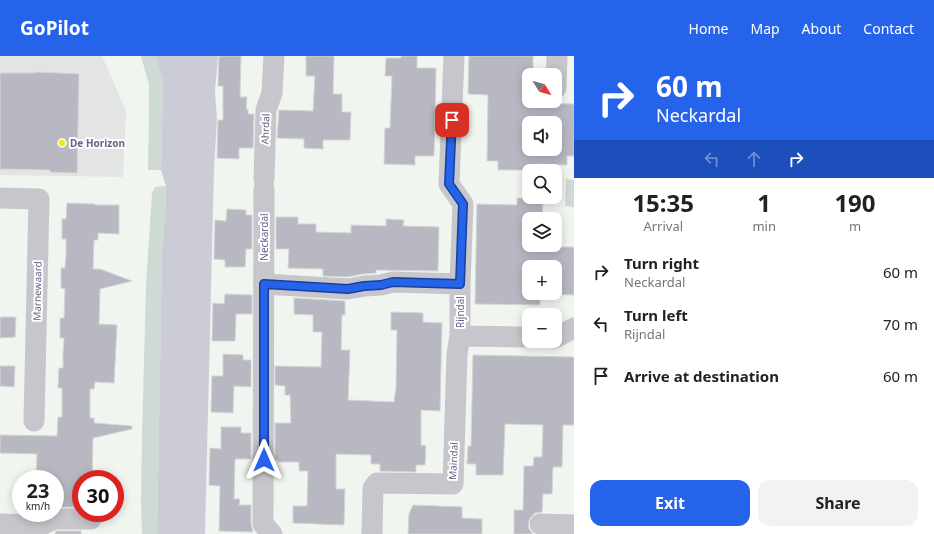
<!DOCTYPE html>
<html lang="en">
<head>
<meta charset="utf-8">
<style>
	:root { --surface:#fff; --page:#f2f2f2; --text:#222; --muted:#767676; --accent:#2563eb }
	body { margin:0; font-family:"Noto Sans",sans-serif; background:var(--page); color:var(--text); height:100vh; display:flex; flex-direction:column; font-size:15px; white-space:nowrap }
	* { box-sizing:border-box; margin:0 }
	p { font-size:13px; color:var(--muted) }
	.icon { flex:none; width:22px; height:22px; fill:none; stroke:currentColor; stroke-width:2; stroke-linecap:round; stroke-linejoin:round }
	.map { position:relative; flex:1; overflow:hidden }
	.sheet { display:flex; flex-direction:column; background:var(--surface); width:360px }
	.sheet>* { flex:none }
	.banner { background:#2563eb; color:#fff; overflow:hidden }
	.needle { width:26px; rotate:127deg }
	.tools { position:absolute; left:522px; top:12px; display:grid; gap:8px }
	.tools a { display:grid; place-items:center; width:40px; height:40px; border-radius:8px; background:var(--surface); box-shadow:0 2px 10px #0003; font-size:20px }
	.speed { position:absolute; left:12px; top:414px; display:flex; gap:8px; font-size:20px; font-weight:700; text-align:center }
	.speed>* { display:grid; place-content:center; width:52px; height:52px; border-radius:50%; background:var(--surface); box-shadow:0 2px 10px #0003; line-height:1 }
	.speed small { font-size:10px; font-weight:400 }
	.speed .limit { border:6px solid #d22; background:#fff; color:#111 }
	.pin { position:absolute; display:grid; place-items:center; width:34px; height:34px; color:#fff; margin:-17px; border-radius:8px; box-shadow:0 2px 6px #0006 }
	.me { position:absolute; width:44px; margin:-22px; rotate:0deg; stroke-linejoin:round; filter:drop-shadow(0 0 3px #0008) }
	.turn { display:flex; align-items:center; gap:14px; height:84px; padding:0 16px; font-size:18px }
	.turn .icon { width:52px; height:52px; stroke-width:2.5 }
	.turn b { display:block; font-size:28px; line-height:34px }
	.lanes { display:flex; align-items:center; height:38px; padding:0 16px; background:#0003; justify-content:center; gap:20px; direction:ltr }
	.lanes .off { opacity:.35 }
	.eta { display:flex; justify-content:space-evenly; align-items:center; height:68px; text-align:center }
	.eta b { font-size:24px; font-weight:700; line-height:28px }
	.button { display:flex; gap:8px; margin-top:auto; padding:8px 16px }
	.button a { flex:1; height:46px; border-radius:12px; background:var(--accent); color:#fff; font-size:16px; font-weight:700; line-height:46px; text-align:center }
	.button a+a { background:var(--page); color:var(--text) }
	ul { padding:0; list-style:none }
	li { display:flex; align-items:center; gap:12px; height:52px; padding:0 16px }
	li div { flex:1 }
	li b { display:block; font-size:15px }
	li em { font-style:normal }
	header { display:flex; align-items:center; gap:24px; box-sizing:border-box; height:56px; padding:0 20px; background:var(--accent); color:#fff }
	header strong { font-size:19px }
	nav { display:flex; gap:22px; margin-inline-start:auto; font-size:14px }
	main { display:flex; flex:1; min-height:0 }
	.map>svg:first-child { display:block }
	.built { fill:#e2e5e3 }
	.green { fill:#cedad3 }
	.water { fill:#ccccd7 }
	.building { fill:#b7b8c2; stroke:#d3d5d3; fill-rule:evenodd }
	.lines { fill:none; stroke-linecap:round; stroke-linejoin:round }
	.minor { stroke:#c7c6cc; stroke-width:21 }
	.route-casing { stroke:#184099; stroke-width:10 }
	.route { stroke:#2563eb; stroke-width:7 }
	.poi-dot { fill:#f2e812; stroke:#fff; stroke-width:1.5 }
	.labels { text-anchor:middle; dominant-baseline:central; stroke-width:4; stroke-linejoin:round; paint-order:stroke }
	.street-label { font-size:10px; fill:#666184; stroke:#fff }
	.poi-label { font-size:10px; font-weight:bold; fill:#666184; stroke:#fff; text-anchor:start }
</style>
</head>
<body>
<header>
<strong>GoPilot</strong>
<nav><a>Home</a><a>Map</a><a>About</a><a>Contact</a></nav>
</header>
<main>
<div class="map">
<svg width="574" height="478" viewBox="0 0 574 478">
	<rect width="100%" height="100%" fill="#f1f5f0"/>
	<polygon class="built" points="0,0 102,0 126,55 123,121 0,119"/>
	<g class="green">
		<polygon points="141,0 155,0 163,24 161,114 148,114 149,55 149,29"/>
		<polygon points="566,123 574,124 574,151 565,150"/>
		<polygon points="166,130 165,159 162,193 157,478 142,478 141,445 142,381 146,229 152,137 155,131"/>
	</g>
	<polygon class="water" points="155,0 218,0 215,35 217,63 214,113 205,478 157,478 162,193 165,159 166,130 161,114 163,24"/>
	<g class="building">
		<polygon points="219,0 241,0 240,41 247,41 246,53 248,53 248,58 254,58 253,92 239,92 239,103 217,102 218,64 223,64 223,30 218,30"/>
		<polygon points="306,0 334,0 333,38 342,38 342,56 351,56 350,84 323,84 323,93 304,92 304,83 277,82 279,54 313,55 315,20 306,20"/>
		<polygon points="401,0 417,0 417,12 436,12 434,100 415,100 415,109 384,108 385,72 390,72 392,20 385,20 386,2 401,2"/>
		<path d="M469 0H533V19H529V45H532V47L574 48V100H567V109L537 108V114H498V105H487L488 39 468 38ZM529 67H555V93H529Z"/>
		<polygon points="36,16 79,18 77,117 50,116 50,114 0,113 0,17 36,17"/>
		<path d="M517 142 543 143 542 163H529V189H541V191H574V239L540 238V249L475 248 477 148 517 149ZM529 211H555V237H529Z"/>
		<polygon points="67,147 95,148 95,149 119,149 119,178 98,177 98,184 94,184 93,213 100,213 132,225 100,233 99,268 117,269 114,327 95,326 94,333 90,333 90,362 94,362 94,367 132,370 132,373 93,382 92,423 81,423 81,451 55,451 55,423 36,423 37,398 0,397 0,379 57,380 58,361 62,361 62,332 58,332 59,312 63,312 63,297 64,282 60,282 60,262 64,262 65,233 61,232 61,212 65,212 66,198 66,183 62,183 62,163 66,163"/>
		<polygon points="227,153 246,154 246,159 252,159 252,193 246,193 245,211 225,211 225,204 214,203 215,164 226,165"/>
		<polygon points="276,161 298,161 298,168 316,168 316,176 351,177 351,169 386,170 386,163 404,164 403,170 439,171 438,215 376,214 376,217 363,218 347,221 323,220 323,213 288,212 289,193 276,193"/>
		<polygon points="225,238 252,239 252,258 236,258 235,285 212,285 213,247 224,248"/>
		<polygon points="294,242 345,245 345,259 342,259 341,294 350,294 348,344 394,346 396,332 397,274 391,274 391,256 423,257 423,266 442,267 440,355 421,354 421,389 426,390 425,409 416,409 416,416 380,415 380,408 371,408 371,399 336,398 336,433 345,433 344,469 293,467 293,450 307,450 308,415 299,415 299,406 278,406 278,404 275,404 275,367 291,367 290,339 285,339 285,330 275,329 275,310 321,311 322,276 313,276 313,259 294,258"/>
		<polygon points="0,261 16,261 15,281 0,282"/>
		<polygon points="223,298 243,299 243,304 251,304 251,331 234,330 233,357 211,356 212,320 223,320"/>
		<polygon points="473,299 574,301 574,369 563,369 562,411 553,411 552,438 543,438 542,456 535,457 530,462 528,468 529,473 533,478 514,478 514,454 523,454 524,410 533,410 534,401 542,401 543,369 505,368 503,419 476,419 476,408 467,408 468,390 471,390"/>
		<polygon points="0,310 15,310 14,331 0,330"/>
		<polygon points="221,371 241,371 241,377 251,377 251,403 235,403 234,443 240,443 239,449 251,449 251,468 253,476 219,475 220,430 209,429 210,392 221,393"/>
		<polygon points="413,449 462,451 462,462 482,463 482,478 408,478 409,458"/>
		<polygon points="57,475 81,475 81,478 55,478 55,476"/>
	</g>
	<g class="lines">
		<g class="minor">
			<polyline points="454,0 449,128 463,148 460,228 460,280 529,281"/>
			<polyline points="556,32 557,0"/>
			<polyline points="264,123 266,54 272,37 274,0"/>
			<polyline points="264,133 263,468 272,478"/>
			<polyline points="0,142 39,143 34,365"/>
			<polyline points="264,228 348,233 365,230 381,229 393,226 460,228"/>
			<polyline points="555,282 574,272"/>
			<polyline points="0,468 42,469 54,463 91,463"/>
			<polyline points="540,468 574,469"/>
			<polyline points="372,478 373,432 377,427 453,428 457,298 460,280"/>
		</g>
	</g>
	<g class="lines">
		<g class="route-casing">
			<polyline id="route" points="264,404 264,228 348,233 364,230 381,229 393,226 460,228 463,148 449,128 452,64"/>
		</g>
		<use href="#route" class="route"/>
	</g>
	<circle class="poi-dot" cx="62" cy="87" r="4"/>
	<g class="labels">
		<g class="street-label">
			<text transform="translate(265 73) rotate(-88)">Ahrdal</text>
			<text transform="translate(264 181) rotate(-90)">Neckardal</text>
			<text transform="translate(37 235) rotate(-89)">Marnewaard</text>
			<text transform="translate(460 256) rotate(-90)">Rijndal</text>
			<text transform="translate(453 405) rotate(-87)">Maindal</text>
		</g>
		<g class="poi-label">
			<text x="70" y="87">De Horizon</text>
		</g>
	</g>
</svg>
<div class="tools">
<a><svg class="needle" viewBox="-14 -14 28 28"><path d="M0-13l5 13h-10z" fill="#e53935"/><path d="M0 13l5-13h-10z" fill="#767676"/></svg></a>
<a><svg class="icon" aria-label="sound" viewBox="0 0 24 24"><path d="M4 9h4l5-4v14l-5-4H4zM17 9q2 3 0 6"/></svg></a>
<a><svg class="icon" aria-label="search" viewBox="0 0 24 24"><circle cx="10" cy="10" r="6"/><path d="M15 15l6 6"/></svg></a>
<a><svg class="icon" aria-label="layers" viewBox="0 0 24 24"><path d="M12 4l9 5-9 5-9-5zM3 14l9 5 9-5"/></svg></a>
<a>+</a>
<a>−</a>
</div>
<div class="speed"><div>23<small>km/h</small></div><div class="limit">30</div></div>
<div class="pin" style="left:452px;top:64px;background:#d93025"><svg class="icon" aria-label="arrive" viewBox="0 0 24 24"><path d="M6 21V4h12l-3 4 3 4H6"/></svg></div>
<svg class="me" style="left:264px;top:404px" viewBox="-20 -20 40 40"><path d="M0-17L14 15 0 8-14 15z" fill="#2563eb" stroke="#fff" stroke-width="4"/></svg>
</div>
<section class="sheet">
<div class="banner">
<div class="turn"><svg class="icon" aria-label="right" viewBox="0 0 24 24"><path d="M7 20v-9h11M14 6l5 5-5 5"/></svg><div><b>60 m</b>Neckardal</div></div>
<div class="lanes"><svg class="icon off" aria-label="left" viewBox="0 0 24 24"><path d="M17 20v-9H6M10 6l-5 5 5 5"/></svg><svg class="icon off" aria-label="ahead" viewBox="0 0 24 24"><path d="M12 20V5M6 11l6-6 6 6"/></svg><svg class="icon" aria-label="right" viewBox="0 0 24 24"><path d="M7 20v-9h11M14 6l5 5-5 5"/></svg></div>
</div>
<div class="eta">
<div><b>15:35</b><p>Arrival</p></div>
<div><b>1</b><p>min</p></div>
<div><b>190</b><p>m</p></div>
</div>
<ul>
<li><svg class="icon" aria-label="right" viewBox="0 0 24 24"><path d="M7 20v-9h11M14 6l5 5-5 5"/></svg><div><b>Turn right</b><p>Neckardal</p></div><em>60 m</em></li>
<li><svg class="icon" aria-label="left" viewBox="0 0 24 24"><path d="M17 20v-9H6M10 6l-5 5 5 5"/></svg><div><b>Turn left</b><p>Rijndal</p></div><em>70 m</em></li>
<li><svg class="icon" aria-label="arrive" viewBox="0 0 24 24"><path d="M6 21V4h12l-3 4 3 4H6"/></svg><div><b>Arrive at destination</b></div><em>60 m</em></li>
</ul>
<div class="button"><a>Exit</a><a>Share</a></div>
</section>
</main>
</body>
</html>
